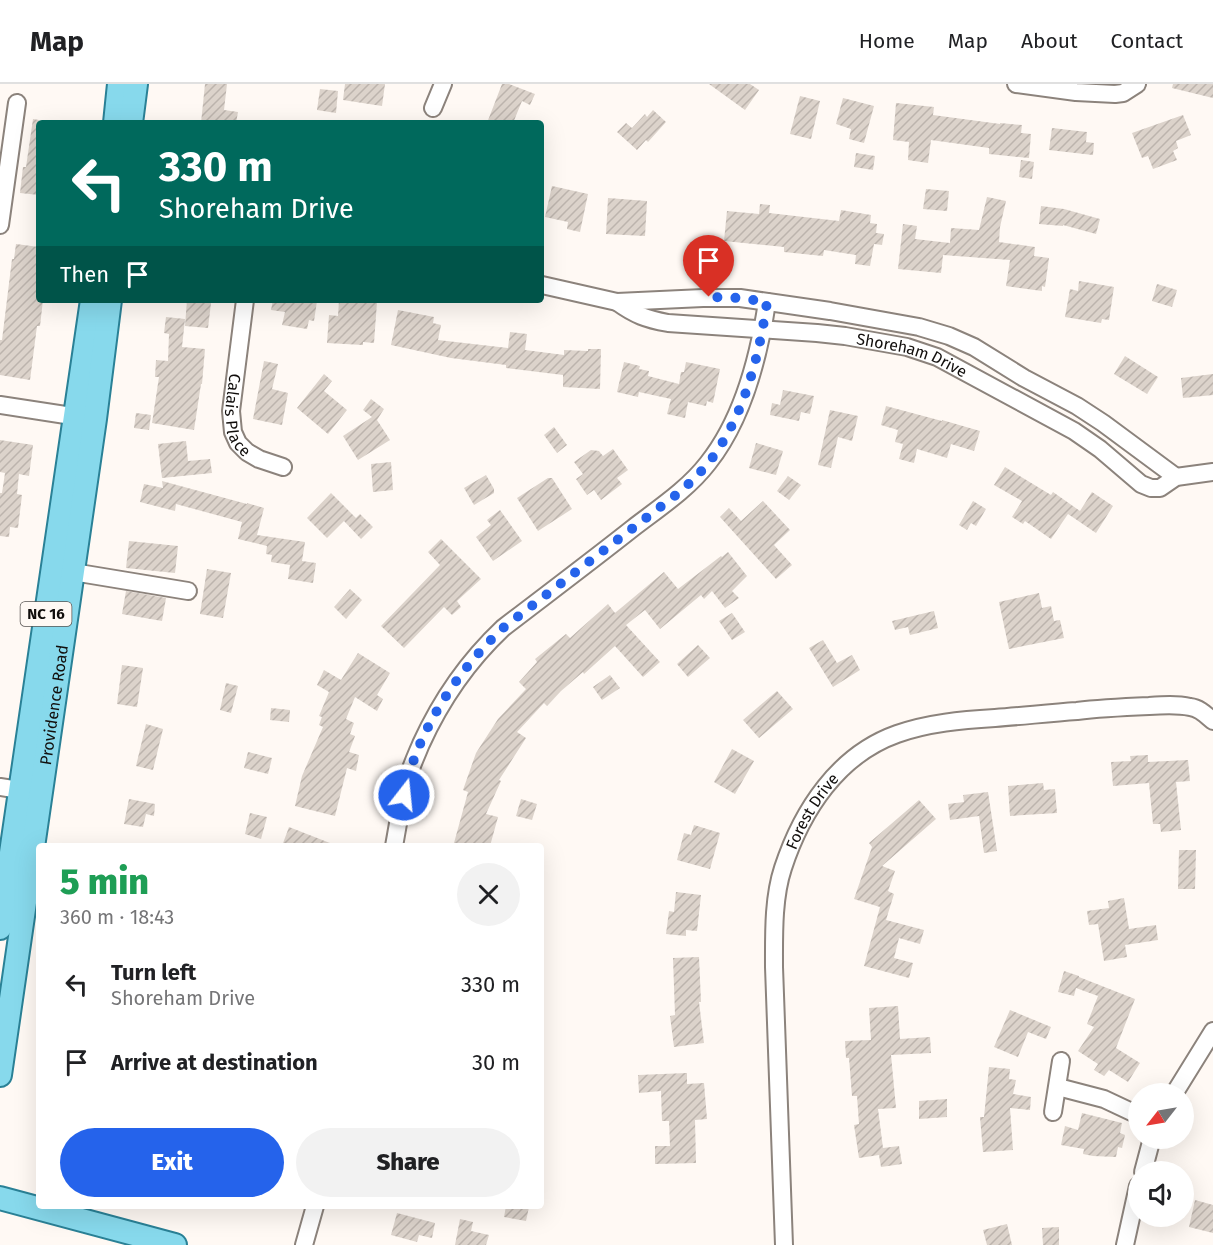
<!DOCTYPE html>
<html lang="en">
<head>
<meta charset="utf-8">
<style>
	:root { --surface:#fff; --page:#f2f2f2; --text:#202124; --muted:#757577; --line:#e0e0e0; --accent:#2563eb }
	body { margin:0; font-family:"Fira Sans",sans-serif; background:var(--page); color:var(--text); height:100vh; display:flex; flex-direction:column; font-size:22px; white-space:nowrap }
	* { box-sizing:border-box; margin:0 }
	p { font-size:20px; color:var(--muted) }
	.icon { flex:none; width:33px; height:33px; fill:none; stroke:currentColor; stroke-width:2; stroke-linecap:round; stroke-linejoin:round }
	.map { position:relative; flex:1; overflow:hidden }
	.details { position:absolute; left:36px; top:759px; width:508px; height:366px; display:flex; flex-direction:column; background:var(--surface); border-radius:6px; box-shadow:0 6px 24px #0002 }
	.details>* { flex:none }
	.top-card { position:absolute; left:36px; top:36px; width:508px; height:183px; border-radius:6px; box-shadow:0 6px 24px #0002; background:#00695c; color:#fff; overflow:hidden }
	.needle { width:39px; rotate:239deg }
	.buttons { position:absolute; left:1128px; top:999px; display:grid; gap:12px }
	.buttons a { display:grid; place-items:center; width:66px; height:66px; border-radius:50%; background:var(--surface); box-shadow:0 6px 24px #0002; font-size:30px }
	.pin { position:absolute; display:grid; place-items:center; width:51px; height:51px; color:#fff; margin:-62px -26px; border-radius:50% 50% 50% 0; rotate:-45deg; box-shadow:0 0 6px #0007 }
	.pin .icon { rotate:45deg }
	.me { position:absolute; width:66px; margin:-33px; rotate:16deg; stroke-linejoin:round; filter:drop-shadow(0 0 4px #0008) }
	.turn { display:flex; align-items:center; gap:21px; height:126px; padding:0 24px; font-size:27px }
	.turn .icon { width:78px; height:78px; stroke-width:2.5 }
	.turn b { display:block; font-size:42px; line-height:51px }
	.then { display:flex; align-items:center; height:57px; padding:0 24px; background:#0003; gap:12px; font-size:22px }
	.round { display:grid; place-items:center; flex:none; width:63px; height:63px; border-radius:32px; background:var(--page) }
	.head { display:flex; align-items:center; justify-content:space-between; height:102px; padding:0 24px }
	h1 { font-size:36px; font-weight:800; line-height:45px; color:#1e9e55 }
	.action { display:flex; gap:12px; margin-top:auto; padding:12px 24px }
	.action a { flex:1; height:69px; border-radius:36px; background:var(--accent); color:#fff; font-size:24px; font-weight:800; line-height:69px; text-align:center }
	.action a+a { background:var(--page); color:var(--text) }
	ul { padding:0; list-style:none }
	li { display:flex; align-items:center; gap:18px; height:78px; padding:0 24px }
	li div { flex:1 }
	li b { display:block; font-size:22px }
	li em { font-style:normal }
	header { display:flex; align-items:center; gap:36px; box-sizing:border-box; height:84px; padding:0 30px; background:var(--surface); border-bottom:2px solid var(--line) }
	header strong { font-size:28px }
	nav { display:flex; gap:33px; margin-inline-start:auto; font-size:21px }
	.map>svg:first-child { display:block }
	.building { fill:url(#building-hatch) }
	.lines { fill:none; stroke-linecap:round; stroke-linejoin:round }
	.minor-casing { stroke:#8c837c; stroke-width:20 }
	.major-casing { stroke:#2a8196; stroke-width:26 }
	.minor { stroke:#fff; stroke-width:16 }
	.major { stroke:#87d9ec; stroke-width:22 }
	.route { stroke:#2563eb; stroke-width:10; stroke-dasharray:0 18 }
	.labels { text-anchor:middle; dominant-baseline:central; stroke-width:4.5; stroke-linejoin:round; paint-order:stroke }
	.shield { fill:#fff9f4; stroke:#585452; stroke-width:1.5 }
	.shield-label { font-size:15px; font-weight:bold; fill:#110e0c }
	.street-label { font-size:16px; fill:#110e0c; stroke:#fff9f4 }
</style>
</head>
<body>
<header>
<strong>Map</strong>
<nav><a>Home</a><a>Map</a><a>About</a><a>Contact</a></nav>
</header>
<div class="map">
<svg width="1213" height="1161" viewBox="0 0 1213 1161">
	<defs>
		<pattern id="building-hatch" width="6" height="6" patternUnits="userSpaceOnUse" patternTransform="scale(1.5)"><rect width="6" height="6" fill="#dcd3cb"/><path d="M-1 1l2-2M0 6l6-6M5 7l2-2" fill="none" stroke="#bcb4ad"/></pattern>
	</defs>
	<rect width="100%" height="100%" fill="#fff9f4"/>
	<g class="building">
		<polygon points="205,0 227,0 224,26 238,28 236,39 201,39"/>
		<polygon points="345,0 385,0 382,22 343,16"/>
		<polygon points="502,0 509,0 535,10 530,21 522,17 513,39 487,39"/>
		<polygon points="709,0 750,0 759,6 745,26"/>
		<polygon points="1173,0 1213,0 1213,14 1172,4"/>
		<polygon points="320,5 338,7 336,29 317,26"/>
		<polygon points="800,12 820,17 811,55 790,50"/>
		<polygon points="843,14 874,22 864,59 849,55 851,45 836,40"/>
		<polygon points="896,19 934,23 933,31 1000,40 1000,39 1022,41 1021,49 1031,50 1029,74 989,70 989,64 931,56 928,79 908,76 909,58 893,56"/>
		<polygon points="653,26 666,38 648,58 646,56 637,66 617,48 626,39 632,44 645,30 647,33"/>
		<polygon points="1183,31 1191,51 1176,57 1178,64 1173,67 1177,76 1153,85 1148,72 1142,74 1132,49"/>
		<polygon points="33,35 39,36 39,111 20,109 23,83 26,83"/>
		<polygon points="1052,44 1087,48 1086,58 1094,59 1093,71 1049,66"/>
		<polygon points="856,69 875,72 873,86 854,83"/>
		<polygon points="1021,76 1034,78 1032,95 1019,93"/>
		<polygon points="552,102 588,110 580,148 567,145 568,138 545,133"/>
		<polygon points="926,105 949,107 947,127 923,125"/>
		<polygon points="987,113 1006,117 1000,143 999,158 1035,163 1034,172 1049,174 1045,203 1042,202 1042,207 1006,202 1010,176 943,171 941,189 898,185 903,140 917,142 915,155 950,159 951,144 979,146"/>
		<polygon points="608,114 647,117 645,152 606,150"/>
		<polygon points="760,120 770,121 769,129 839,137 841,126 871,131 870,139 877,140 876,149 884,150 882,161 874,160 870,182 855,180 856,171 824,166 823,172 784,168 784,163 724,157 727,127 759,130"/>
		<polygon points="1041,122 1064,125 1100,135 1096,150 1063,141 1063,142 1039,140"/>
		<polygon points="16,160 39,163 39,216 43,216 40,242 37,242 30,296 0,291 0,256 2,256 12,175 14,175"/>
		<polygon points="1079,197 1114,203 1109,236 1102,235 1101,239 1065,233 1070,205 1078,207"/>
		<polygon points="1157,200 1177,206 1172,223 1152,217"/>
		<polygon points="187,216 211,219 208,244 185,242"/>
		<polygon points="273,216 309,216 317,217 314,237 309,236 307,245 282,241 285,228 271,226"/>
		<polygon points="339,216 377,218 374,259 363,258 363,261 327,259 329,231 338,232"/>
		<polygon points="398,226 434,233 433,239 441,241 438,256 508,264 510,248 527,250 525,266 564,271 564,266 588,267 588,265 601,265 600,305 563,303 563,291 506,284 506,281 451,274 391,261"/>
		<polygon points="166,233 185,235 182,263 205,265 202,300 201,300 194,346 152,339 159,293 155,293 156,276 168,277 169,250 164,249"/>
		<polygon points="1125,272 1158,293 1147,310 1114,290"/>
		<polygon points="264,277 278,280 272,305 288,309 282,341 253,335"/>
		<polygon points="624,278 640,282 639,285 649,287 648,292 679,300 681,288 684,288 686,278 720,285 713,319 707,317 706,322 688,318 685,334 667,330 671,315 639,308 638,313 617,308"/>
		<polygon points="324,290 332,297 324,307 347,326 328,350 297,324"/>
		<polygon points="1213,290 1213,311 1183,314 1181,294"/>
		<polygon points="783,306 814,312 810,330 801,328 799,337 770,331 772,319 780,321"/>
		<polygon points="371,315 384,325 377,336 390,356 358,376 343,352 372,333 363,326"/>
		<polygon points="886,322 942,337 942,336 980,347 974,367 951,360 947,374 917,365 914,379 899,375 903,360 895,358 898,346 881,341"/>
		<polygon points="830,326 858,332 852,357 838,353 831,384 818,381"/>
		<polygon points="136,329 151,331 149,346 134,344"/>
		<polygon points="554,343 567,361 557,369 544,351"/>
		<polygon points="0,356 33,361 29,392 19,390 17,410 22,411 18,444 10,443 9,453 0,452 0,409 2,409 5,389 0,388"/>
		<polygon points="186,357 188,377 210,375 212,389 162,394 158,360"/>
		<polygon points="756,359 783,367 776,391 749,384"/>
		<polygon points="613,365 628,386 617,394 622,400 601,416 594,406 587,411 576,395 583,390 574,378 591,366 599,367 603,372"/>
		<polygon points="391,378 393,406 373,408 371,380"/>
		<polygon points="1005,383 1051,411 1053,408 1080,427 1092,408 1113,422 1096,449 1068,430 1051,455 1025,437 1023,440 1012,433 1022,417 994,401"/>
		<polygon points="486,391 494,405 494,409 474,421 464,404"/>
		<polygon points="788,392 801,401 789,416 777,407"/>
		<polygon points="548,394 552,394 572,425 538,447 517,414"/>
		<polygon points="162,397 247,420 247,419 264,424 257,451 305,458 302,477 316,479 313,499 288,495 290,481 271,478 272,471 266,470 267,462 238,455 242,438 176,420 175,427 140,418 144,400 163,404"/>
		<polygon points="331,409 356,434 360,430 373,443 361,455 344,437 327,454 307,434"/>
		<polygon points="763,417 790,446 774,461 792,481 776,495 720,433 729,424 741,437"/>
		<polygon points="973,417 986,425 976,442 971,439 967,446 959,441"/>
		<polygon points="500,426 522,457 493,477 476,453 491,441 487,436"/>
		<polygon points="441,455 481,495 457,517 461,523 452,531 444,523 404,564 381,542 440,481 428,468"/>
		<polygon points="129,457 178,462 175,489 126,484"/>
		<polygon points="728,468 747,492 732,507 739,514 725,524 712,507 704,515 701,511 660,545 645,526 626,541 660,578 643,593 615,562 584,590 583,588 561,607 547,622 544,619 517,648 526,654 499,696 501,697 486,730 498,733 490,762 458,762 459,761 454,759 468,708 463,706 476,669 498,635 526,605 519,598 537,578 535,575 566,550 570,554 608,520 615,529 664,488 678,505 721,472 722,473"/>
		<polygon points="207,485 231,489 223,534 200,530"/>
		<polygon points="350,505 362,516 346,535 334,523"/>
		<polygon points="126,507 166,514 162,537 122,530"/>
		<polygon points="1039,509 1042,524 1051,522 1054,537 1060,536 1064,554 1009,565 999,518"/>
		<polygon points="934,527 938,544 910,551 908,543 895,546 892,537"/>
		<polygon points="732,529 745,548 732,556 719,537"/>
		<polygon points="823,556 837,579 852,571 860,586 833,603 809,564"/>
		<polygon points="698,561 710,574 688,593 677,580"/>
		<polygon points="358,569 390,589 377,611 383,615 377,627 355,613 346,635 354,639 350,650 355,652 349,668 359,671 356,687 347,684 335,732 295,722 302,692 323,643 319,641 322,633 319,632 329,608 317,601 324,586 341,596"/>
		<polygon points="122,581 143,584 137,623 117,620"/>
		<polygon points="610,591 620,604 602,616 593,603"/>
		<polygon points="226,599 238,602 231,629 220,626"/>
		<polygon points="777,607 793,625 759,654 743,636"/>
		<polygon points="271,624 290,626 289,638 270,636"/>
		<polygon points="146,640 163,645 153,686 136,682"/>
		<polygon points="732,665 754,677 735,710 714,698"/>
		<polygon points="248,668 272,674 268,690 244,684"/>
		<polygon points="1148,671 1148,678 1188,676 1190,697 1176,698 1181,746 1161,748 1160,740 1153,740 1149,699 1113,702 1111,678 1131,677 1130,672"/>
		<polygon points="1043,699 1044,706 1055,705 1057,729 1010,732 1008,702"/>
		<polygon points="988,708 997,767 984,769 979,732 950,736 948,720 964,718 963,711"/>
		<polygon points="129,715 155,720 154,732 146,730 143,743 124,740"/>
		<polygon points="521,715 537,720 532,736 516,732"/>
		<polygon points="919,716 936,735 882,782 895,787 888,807 894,810 886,836 924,846 920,860 899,854 894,874 913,879 909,894 864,882 880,823 854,815 872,763 869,759"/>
		<polygon points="250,729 267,733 261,755 245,750"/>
		<polygon points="694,741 720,749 710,785 677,776 684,749 691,751"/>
		<polygon points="289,743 335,761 335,762 282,762"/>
		<polygon points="1179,766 1196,766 1195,805 1178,805"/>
		<polygon points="676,808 701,811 697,847 686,846 686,852 666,850 669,827 674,828"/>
		<polygon points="1124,814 1129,845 1156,841 1158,856 1125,861 1127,873 1104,877 1098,840 1089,841 1087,827 1109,824 1108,817"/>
		<polygon points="699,873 701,918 699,918 704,959 674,963 670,932 675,931 673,874"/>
		<polygon points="1064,887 1079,892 1079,893 1135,915 1116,964 1140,979 1128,998 1109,986 1104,992 1094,986 1098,980 1078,967 1094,943 1087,940 1098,912 1076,904 1074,912 1058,908"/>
		<polygon points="898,922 900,955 930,953 931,969 891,971 896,1024 878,1025 883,1064 899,1062 902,1080 881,1083 879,1071 859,1074 854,1041 859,1040 857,1012 852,1012 849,974 846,974 845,957 871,956 869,924"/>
		<polygon points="1010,926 1051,943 1046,955 1028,948 1018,973 994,963"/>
		<polygon points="989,983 1010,985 1009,995 1016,996 1013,1010 1031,1013 1030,1026 1010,1024 1013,1066 983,1068 980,1033 984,1033"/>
		<polygon points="687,989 687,1000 704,999 707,1035 695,1036 696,1079 655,1080 655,1062 670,1062 669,1037 662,1037 661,1007 639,1009 638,991"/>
		<polygon points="947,1015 947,1033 919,1035 919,1017"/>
		<polygon points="1082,1029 1122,1039 1120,1049 1125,1051 1122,1064 1118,1063 1116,1073 1093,1072 1083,1070 1084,1065 1061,1061 1065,1042 1078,1046"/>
		<polygon points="1195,1116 1213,1121 1213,1149 1189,1143"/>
		<polygon points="506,1122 529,1123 526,1137 504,1133"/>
		<polygon points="397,1129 435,1139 432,1154 419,1151 417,1158 391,1151"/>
		<polygon points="460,1135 473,1138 471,1147 489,1151 486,1161 455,1161"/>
		<polygon points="1007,1140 1012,1161 987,1161 983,1146"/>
		<polygon points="1059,1143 1059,1161 1043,1161 1042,1144"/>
	</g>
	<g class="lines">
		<g class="minor-casing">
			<g id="minor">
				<polyline points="1016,0 1076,8 1115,10 1123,9 1137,0"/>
				<polyline points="433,24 443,0"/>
				<polyline points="0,141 17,19"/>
				<polyline points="542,201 617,218 703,214 740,214 830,227 919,243 949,252 974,263 1024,294 1077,322 1103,339 1176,393"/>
				<path id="s1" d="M245 216 231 327 233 348 238 359 247 368 259 375 283 383"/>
				<path id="s2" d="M617 218C635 231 646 235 668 239L817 249 845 252 907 263 937 273 1074 347 1100 365 1141 400 1151 404H1160L1176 393 1213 388"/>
				<polyline points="0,321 85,334"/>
				<polyline points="73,488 188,507"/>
				<polyline points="0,703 32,708"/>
				<path d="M394 762C398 741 401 719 406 699 410 685 416 672 421 660 441 616 468 577 503 544 546 511 590 478 633 444 659 424 688 405 708 379 743 335 759 272 767 218"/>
				<polyline points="1058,1003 1104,1015 1138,1031"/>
				<polyline points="1174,1010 1213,947"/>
				<polyline points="1053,1028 1061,977"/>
				<polyline points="1143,1088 1152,1054"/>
				<polyline points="304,1161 315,1122"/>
				<path id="s3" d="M784 1161 774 883C774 851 773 814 783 784 802 726 838 671 897 650 928 639 962 636 995 634 1022 632 1049 629 1077 627 1101 624 1125 623 1149 622 1163 621 1177 620 1190 623 1200 624 1206 631 1213 637"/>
				<polyline points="1125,1161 1138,1102"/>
			</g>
		</g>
		<g class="major-casing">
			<g id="major">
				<polyline points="115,39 119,0"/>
				<polyline points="131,39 136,0"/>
				<polyline points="0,844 92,216"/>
				<path id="s4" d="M0 991 95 335 110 216"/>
				<polyline points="0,1114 175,1161"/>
			</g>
		</g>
		<use href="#minor" class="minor"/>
		<use href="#major" class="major"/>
	</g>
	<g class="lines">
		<path class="route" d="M404 711C416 649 457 587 503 544L681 407C691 398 701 388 710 377 744 332 759 273 767 218L740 214 709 213"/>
	</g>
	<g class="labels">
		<rect class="shield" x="20.5" y="518" width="51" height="24" rx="4.5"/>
		<g class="shield-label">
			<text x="46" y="530">NC 16</text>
		</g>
		<g class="street-label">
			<text stroke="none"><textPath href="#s2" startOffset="303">Shoreham Drive</textPath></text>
			<text stroke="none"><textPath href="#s1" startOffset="117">Calais Place</textPath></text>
			<text stroke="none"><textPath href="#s4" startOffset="374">Providence Road</textPath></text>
			<text stroke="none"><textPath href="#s3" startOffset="442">Forest Drive</textPath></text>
		</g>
	</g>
</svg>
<div class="buttons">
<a><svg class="needle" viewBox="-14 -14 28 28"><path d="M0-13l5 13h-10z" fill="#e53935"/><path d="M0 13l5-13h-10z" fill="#757577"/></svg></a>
<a><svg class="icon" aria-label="sound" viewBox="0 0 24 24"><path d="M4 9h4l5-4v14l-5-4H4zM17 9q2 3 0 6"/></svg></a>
</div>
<div class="pin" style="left:709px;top:213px;background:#d93025"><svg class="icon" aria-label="arrive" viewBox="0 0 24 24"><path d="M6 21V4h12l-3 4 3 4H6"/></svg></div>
<svg class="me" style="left:404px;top:711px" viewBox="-20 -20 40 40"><circle r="17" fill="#2563eb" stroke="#fff" stroke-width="3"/><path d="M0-11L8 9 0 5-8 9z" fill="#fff"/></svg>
<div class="top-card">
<div class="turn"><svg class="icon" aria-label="left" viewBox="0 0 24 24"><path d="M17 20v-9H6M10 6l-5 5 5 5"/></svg><div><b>330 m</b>Shoreham Drive</div></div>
<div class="then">Then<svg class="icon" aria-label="arrive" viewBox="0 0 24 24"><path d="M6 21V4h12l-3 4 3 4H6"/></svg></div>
</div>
<section class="details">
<div class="head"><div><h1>5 min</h1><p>360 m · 18:43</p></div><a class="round"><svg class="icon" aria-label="close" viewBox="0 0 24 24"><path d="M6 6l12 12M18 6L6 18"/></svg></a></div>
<ul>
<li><svg class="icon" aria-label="left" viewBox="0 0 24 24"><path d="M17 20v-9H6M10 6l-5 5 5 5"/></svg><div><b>Turn left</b><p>Shoreham Drive</p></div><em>330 m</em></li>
<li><svg class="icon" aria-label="arrive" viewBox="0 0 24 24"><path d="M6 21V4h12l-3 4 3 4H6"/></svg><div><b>Arrive at destination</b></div><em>30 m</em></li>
</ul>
<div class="action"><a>Exit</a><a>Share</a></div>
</section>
</div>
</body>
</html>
